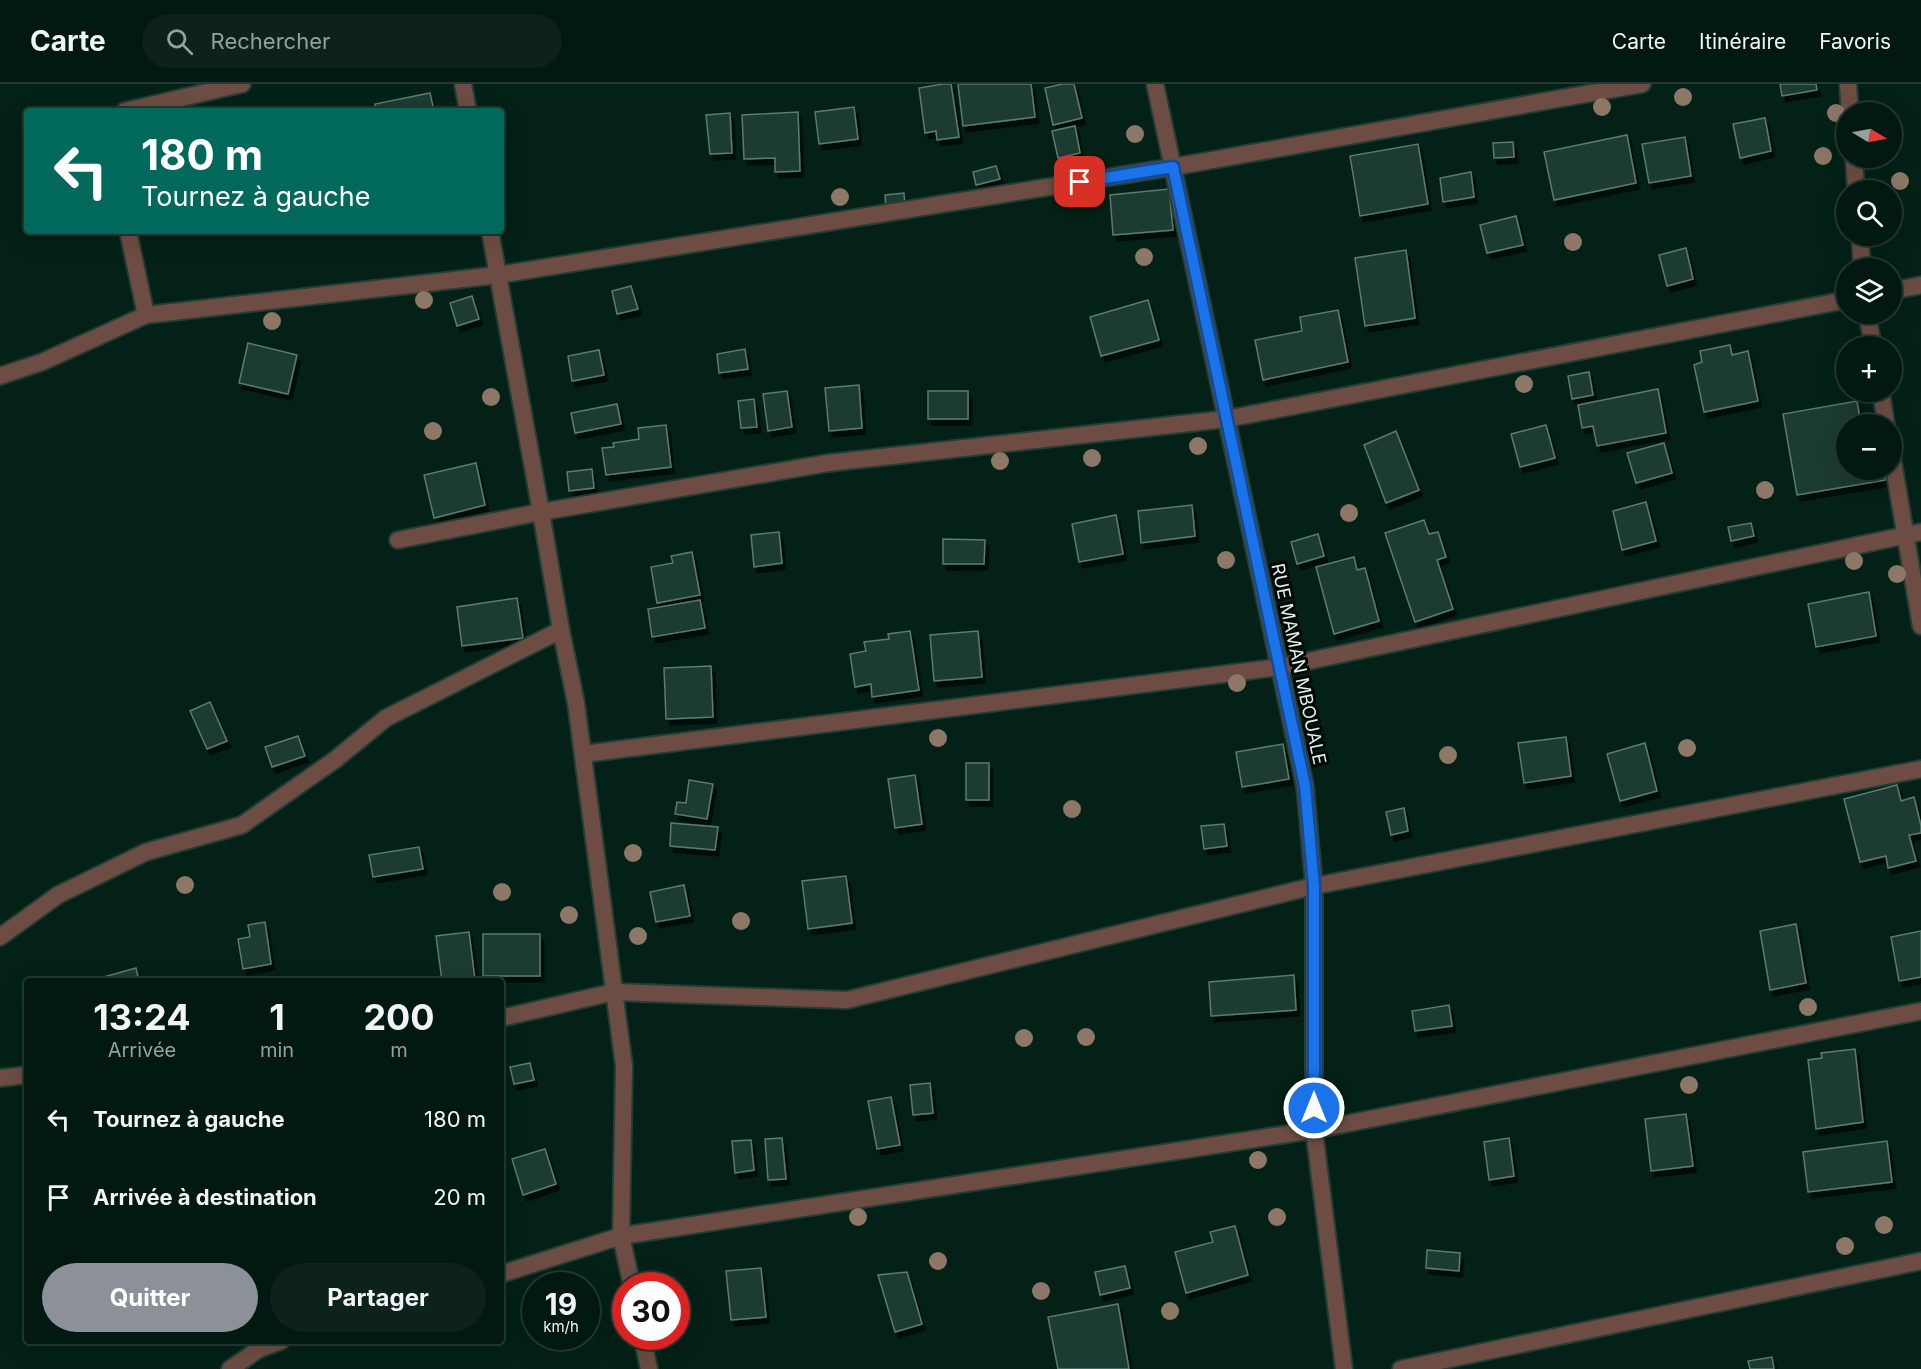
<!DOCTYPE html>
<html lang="fr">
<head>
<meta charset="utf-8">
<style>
	:root { --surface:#021911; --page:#0c221a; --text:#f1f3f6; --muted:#96a09f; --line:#233831; --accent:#8c9099 }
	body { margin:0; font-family:Inter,sans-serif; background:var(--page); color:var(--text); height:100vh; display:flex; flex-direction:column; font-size:22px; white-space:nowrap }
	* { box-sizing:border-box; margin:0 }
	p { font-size:20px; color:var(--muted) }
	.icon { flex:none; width:33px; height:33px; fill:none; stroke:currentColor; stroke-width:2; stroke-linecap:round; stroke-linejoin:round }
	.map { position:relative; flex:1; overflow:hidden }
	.side { position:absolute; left:24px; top:894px; width:480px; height:366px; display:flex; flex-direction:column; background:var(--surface); border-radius:6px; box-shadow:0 6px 24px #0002,0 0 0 2px var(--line) }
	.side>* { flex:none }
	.top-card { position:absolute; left:24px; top:24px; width:480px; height:126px; border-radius:6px; box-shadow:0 6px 24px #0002,0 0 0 2px var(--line); background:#00695c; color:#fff; overflow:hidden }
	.needle { width:39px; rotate:100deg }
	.controls { position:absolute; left:1836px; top:18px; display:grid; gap:12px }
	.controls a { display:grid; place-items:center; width:66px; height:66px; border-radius:50%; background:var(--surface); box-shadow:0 6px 24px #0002,0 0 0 2px var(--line); font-size:30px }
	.speed { position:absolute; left:522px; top:1188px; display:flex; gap:12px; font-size:30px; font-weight:700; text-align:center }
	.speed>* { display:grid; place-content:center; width:78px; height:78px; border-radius:50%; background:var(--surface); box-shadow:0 6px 24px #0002,0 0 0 2px var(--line); line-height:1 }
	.speed small { font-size:15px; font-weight:400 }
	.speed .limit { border:9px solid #d22; background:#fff; color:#111 }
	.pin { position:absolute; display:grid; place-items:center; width:51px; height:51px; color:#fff; margin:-26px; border-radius:12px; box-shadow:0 3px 9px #0006 }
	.me { position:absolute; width:66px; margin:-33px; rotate:0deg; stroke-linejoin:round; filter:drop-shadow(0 0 4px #0008) }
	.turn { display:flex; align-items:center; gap:21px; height:126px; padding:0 18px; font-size:27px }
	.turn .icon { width:78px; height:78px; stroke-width:2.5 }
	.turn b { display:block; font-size:42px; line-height:51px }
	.eta { display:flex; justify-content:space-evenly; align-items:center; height:102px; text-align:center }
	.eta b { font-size:36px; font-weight:700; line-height:42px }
	.button { display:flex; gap:12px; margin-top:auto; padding:12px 18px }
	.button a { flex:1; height:69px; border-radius:36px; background:var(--accent); color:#fff; font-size:24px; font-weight:700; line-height:69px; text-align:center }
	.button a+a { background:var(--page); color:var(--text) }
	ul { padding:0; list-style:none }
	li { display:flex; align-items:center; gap:18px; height:78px; padding:0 18px }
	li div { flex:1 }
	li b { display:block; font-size:22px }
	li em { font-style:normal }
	header { display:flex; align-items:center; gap:36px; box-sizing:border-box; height:84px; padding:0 30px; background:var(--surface); border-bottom:2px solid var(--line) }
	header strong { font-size:28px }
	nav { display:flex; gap:33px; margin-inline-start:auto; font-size:21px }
	.search { width:420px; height:54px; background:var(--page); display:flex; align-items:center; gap:15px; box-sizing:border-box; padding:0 21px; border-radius:33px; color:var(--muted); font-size:22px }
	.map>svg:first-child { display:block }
	.building { fill:#1d3b30; stroke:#5b7b6e; stroke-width:1.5; filter:url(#shadow) }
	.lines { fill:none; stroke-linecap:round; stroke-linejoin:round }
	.minor-casing { stroke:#223e35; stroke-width:20 }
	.minor { stroke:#6d4d43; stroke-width:16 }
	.tree { fill:#8d7767 }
	.route-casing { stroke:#114b97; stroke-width:15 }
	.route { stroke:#1a73e8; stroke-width:10 }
	.labels { text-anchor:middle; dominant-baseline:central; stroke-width:6; stroke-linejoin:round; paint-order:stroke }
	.street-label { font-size:18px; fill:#e0f1ea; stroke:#010805 }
</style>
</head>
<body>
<header>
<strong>Carte</strong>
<div class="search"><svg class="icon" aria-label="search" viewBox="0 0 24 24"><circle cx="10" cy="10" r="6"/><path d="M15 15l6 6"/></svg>Rechercher</div>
<nav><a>Carte</a><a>Itinéraire</a><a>Favoris</a></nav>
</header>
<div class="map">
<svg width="1921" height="1285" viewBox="0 0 1921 1285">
	<defs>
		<filter id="shadow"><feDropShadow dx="3.5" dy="6" stdDeviation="0" flood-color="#0009"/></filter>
	</defs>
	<rect width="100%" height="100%" fill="#032117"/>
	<g class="building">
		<polygon points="943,0 951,0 959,53 937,56 936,47 925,49 919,4"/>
		<polygon points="958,0 1031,0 1035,33 963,42"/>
		<polygon points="1062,0 1074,0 1082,34 1053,41 1045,4"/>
		<polygon points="1780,0 1816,0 1817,6 1782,12"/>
		<polygon points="430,9 434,27 376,27 375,20"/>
		<polygon points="854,23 858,55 819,60 815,28"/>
		<polygon points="798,28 800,87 775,88 775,74 744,75 742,31"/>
		<polygon points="730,29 732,69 710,70 706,31"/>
		<polygon points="1765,34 1771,67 1740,74 1733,40"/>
		<polygon points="1075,42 1080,69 1058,74 1052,47"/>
		<polygon points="1627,51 1636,99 1554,116 1544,68"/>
		<polygon points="1685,53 1691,92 1649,99 1642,60"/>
		<polygon points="1513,58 1514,73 1494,74 1493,59"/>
		<polygon points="1418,60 1428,120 1360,132 1350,72"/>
		<polygon points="996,82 1000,95 976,101 973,88"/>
		<polygon points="1471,88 1474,113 1443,118 1440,94"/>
		<polygon points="1169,105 1173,146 1113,151 1110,111"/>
		<polygon points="904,109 905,123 886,125 885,111"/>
		<polygon points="1516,132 1523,161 1487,169 1480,141"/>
		<polygon points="1686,164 1693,195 1667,202 1659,171"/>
		<polygon points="1406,166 1415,234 1365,242 1355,174"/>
		<polygon points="631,202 638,225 617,230 612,207"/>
		<polygon points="472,212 479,235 457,242 450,219"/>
		<polygon points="1148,216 1159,256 1101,272 1090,233"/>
		<polygon points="1338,226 1348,278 1263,296 1255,256 1302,247 1300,233"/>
		<polygon points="248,259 297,271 288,310 239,299"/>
		<polygon points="1730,261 1732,271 1748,267 1758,317 1704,328 1694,281 1702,278 1700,267"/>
		<polygon points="745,265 748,285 719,289 717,270"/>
		<polygon points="599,266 604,291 572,297 568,272"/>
		<polygon points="1589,288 1593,311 1572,315 1568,292"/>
		<polygon points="859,301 862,344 829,347 825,304"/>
		<polygon points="1658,305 1666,349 1597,362 1593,342 1582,344 1578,321"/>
		<polygon points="787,307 792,343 768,347 763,310"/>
		<rect x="928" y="307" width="40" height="28"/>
		<polygon points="754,315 757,343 741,344 738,317"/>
		<polygon points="1857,317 1861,340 1846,340 1846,386 1884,386 1886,396 1797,411 1783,330"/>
		<polygon points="617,320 621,340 575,349 571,329"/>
		<polygon points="666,341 671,383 606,391 602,364 614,363 613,359 639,355 638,344"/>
		<polygon points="1546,341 1555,374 1520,383 1511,350"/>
		<polygon points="1396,347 1419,406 1386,419 1364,361"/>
		<polygon points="1664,359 1672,389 1636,399 1627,369"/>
		<polygon points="476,379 485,421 434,434 424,391"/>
		<polygon points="592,385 594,404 569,407 567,388"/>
		<polygon points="1646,418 1656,457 1622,466 1613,427"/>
		<polygon points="1192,421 1195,452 1141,459 1138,427"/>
		<polygon points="1116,431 1123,470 1079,478 1072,440"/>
		<polygon points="1424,436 1429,450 1438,448 1446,473 1437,476 1453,525 1415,538 1385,449"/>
		<polygon points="1751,439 1754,452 1731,457 1728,443"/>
		<polygon points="779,448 782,479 754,483 751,451"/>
		<polygon points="1318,450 1324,472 1297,480 1291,458"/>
		<polygon points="943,455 985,456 984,480 943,480"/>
		<polygon points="692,468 700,511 657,519 651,483 673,479 671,472"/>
		<polygon points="1354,473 1357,486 1365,484 1379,537 1334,550 1316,483"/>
		<polygon points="1869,508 1876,552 1816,563 1808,520"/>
		<polygon points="517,514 523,554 462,562 457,523"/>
		<polygon points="700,516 705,544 652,553 648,525"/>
		<polygon points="910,547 919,606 872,613 871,600 855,603 850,570 866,567 864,558 889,555 888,550"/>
		<polygon points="978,547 982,593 934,597 930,551"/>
		<polygon points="711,582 713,633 666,635 664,584"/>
		<polygon points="210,618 227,657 207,665 190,627"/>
		<polygon points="298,652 305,672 272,683 265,663"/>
		<polygon points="1566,653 1571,692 1524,699 1518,659"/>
		<polygon points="1645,659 1657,707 1620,717 1607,670"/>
		<polygon points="1283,660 1289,695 1242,703 1236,668"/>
		<rect x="966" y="679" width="23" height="37"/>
		<polygon points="915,691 922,740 895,744 888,695"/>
		<polygon points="689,696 713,700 707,735 675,730 677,718 686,719"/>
		<polygon points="1897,701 1901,717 1914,713 1921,742 1921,749 1909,751 1916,777 1888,784 1886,772 1860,778 1844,715"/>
		<polygon points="1404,724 1408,747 1391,751 1386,728"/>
		<polygon points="671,739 718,743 715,766 670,762"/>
		<polygon points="1224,740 1227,762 1204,765 1201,742"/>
		<polygon points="419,763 423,785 373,793 369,771"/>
		<polygon points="846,792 852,839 808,845 802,797"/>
		<polygon points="684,801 690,832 656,838 650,808"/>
		<polygon points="265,838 271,880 243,885 238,855 250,853 248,841"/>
		<polygon points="1796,840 1806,899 1770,906 1760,847"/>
		<polygon points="1921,847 1921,893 1899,897 1891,853"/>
		<polygon points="469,848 475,896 442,897 436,852"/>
		<rect x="483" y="850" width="57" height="42"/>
		<polygon points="136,884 139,897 96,897 96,895"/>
		<polygon points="1294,891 1296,926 1211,932 1209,898"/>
		<polygon points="1449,921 1452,942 1415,947 1412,927"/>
		<polygon points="1855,965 1863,1038 1816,1045 1808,976 1822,974 1821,969"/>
		<polygon points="530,979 534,996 514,1000 510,983"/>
		<polygon points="930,999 933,1029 913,1031 910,1001"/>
		<polygon points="891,1013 900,1061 877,1065 868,1017"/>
		<polygon points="1686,1030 1693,1082 1651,1087 1645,1035"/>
		<polygon points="782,1054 786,1095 768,1096 765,1055"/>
		<polygon points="1509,1054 1514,1092 1489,1096 1484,1058"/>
		<polygon points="751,1056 754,1086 735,1089 732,1057"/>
		<polygon points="1887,1057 1892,1098 1808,1108 1803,1068"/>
		<polygon points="545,1065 556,1100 523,1111 512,1075"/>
		<polygon points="1235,1142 1248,1191 1186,1209 1175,1168 1213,1158 1210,1148"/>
		<polygon points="1427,1166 1460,1169 1459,1187 1426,1184"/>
		<polygon points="1125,1182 1130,1204 1100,1211 1095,1188"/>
		<polygon points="761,1184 766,1233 731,1236 726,1187"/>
		<polygon points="907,1188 922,1240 895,1248 878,1191"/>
		<polygon points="1118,1220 1129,1285 1058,1285 1048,1233"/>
		<polygon points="1772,1273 1774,1285 1750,1285 1748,1277"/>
	</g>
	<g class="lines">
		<g class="minor-casing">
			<g id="minor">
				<polyline points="463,0 468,27"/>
				<polyline points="1155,0 1305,702 1314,802 1314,1046 1344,1285"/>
				<polyline points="1848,0 1850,28"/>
				<polyline points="125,27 242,0"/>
				<polyline points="1854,74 1856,106"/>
				<polyline points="128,147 146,231"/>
				<polyline points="490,147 541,428 561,546 576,619 624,982 621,1152 632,1202"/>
				<polyline points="1860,152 1862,184"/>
				<polyline points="1892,207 1921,201"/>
				<polyline points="1867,230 1873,262"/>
				<polyline points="0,292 42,278 146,231 498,191 1173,83 1642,0"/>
				<polyline points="1881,308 1886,340"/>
				<polyline points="1892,372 1921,542"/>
				<polyline points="398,456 541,428 828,379 1226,335 1846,216"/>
				<polyline points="583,670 1280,583 1921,448"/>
				<polyline points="0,853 58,811 146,768 242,741 336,675 386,634 561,546"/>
				<polyline points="501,934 614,908 847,916 1314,802 1921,685"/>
				<polyline points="0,994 27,991"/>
				<polyline points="501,1190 621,1152 1314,1046 1921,927"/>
				<polyline points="642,1252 649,1285"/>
				<polyline points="230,1285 259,1265 281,1257"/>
				<polyline points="1401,1285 1921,1177"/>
			</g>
		</g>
		<use href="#minor" class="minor"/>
	</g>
	<g class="tree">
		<circle cx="1683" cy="13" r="9"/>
		<circle cx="1602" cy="23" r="9"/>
		<circle cx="1836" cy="29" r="9"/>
		<circle cx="1135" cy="50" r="9"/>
		<circle cx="1823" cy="72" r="9"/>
		<circle cx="1900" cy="97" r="9"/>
		<circle cx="840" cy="113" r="9"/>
		<circle cx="1573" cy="158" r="9"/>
		<circle cx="1144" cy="173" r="9"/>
		<circle cx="424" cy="216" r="9"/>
		<circle cx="272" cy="237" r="9"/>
		<circle cx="1524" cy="300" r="9"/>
		<circle cx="491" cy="313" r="9"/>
		<circle cx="433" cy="347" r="9"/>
		<circle cx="1198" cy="362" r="9"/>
		<circle cx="1092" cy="374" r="9"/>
		<circle cx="1000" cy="377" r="9"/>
		<circle cx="1765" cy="406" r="9"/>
		<circle cx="1349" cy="429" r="9"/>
		<circle cx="1226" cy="476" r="9"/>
		<circle cx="1854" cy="477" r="9"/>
		<circle cx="1897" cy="490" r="9"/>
		<circle cx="1237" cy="599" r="9"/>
		<circle cx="938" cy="654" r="9"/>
		<circle cx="1687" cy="664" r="9"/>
		<circle cx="1448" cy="671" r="9"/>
		<circle cx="1072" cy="725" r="9"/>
		<circle cx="633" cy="769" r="9"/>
		<circle cx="185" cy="801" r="9"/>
		<circle cx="502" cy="808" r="9"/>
		<circle cx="569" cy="831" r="9"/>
		<circle cx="741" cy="837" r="9"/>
		<circle cx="638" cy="852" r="9"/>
		<circle cx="1808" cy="923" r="9"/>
		<circle cx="1086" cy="953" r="9"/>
		<circle cx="1024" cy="954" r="9"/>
		<circle cx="1689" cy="1001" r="9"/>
		<circle cx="1258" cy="1076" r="9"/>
		<circle cx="858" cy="1133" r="9"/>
		<circle cx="1277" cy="1133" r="9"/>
		<circle cx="1884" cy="1141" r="9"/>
		<circle cx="1845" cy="1162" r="9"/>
		<circle cx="938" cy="1177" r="9"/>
		<circle cx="1041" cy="1207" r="9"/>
		<circle cx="1170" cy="1227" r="9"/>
	</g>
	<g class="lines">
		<g class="route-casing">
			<polyline id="route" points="1080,98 1173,83 1305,702 1314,802 1314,1024"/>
		</g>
		<use href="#route" class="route"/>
	</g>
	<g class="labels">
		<g class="street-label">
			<text transform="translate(1299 580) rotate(78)">RUE MAMAN MBOUALE</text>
		</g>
	</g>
</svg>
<div class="controls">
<a><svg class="needle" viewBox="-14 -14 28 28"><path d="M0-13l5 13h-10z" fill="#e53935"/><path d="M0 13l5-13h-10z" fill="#96a09f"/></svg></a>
<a><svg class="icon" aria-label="search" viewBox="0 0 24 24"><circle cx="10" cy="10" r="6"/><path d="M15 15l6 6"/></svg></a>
<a><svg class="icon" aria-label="layers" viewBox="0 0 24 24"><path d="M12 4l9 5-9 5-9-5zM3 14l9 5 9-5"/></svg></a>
<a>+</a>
<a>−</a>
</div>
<div class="speed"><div>19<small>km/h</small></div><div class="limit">30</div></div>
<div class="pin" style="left:1080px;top:98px;background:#d93025"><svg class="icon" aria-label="arrive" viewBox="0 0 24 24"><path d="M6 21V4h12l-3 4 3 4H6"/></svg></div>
<svg class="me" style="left:1314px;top:1024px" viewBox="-20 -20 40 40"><circle r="17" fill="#1a73e8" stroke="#fff" stroke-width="3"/><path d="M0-11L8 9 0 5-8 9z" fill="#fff"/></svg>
<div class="top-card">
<div class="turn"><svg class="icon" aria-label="left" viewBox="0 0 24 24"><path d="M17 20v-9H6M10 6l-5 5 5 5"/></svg><div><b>180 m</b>Tournez à gauche</div></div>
</div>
<section class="side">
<div class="eta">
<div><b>13:24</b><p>Arrivée</p></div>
<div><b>1</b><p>min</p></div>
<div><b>200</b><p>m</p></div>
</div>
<ul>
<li><svg class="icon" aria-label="left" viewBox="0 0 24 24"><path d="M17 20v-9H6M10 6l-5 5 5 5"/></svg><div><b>Tournez à gauche</b></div><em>180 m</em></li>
<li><svg class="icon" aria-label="arrive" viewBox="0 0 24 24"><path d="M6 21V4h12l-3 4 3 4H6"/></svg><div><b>Arrivée à destination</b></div><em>20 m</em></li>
</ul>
<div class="button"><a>Quitter</a><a>Partager</a></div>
</section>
</div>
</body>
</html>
